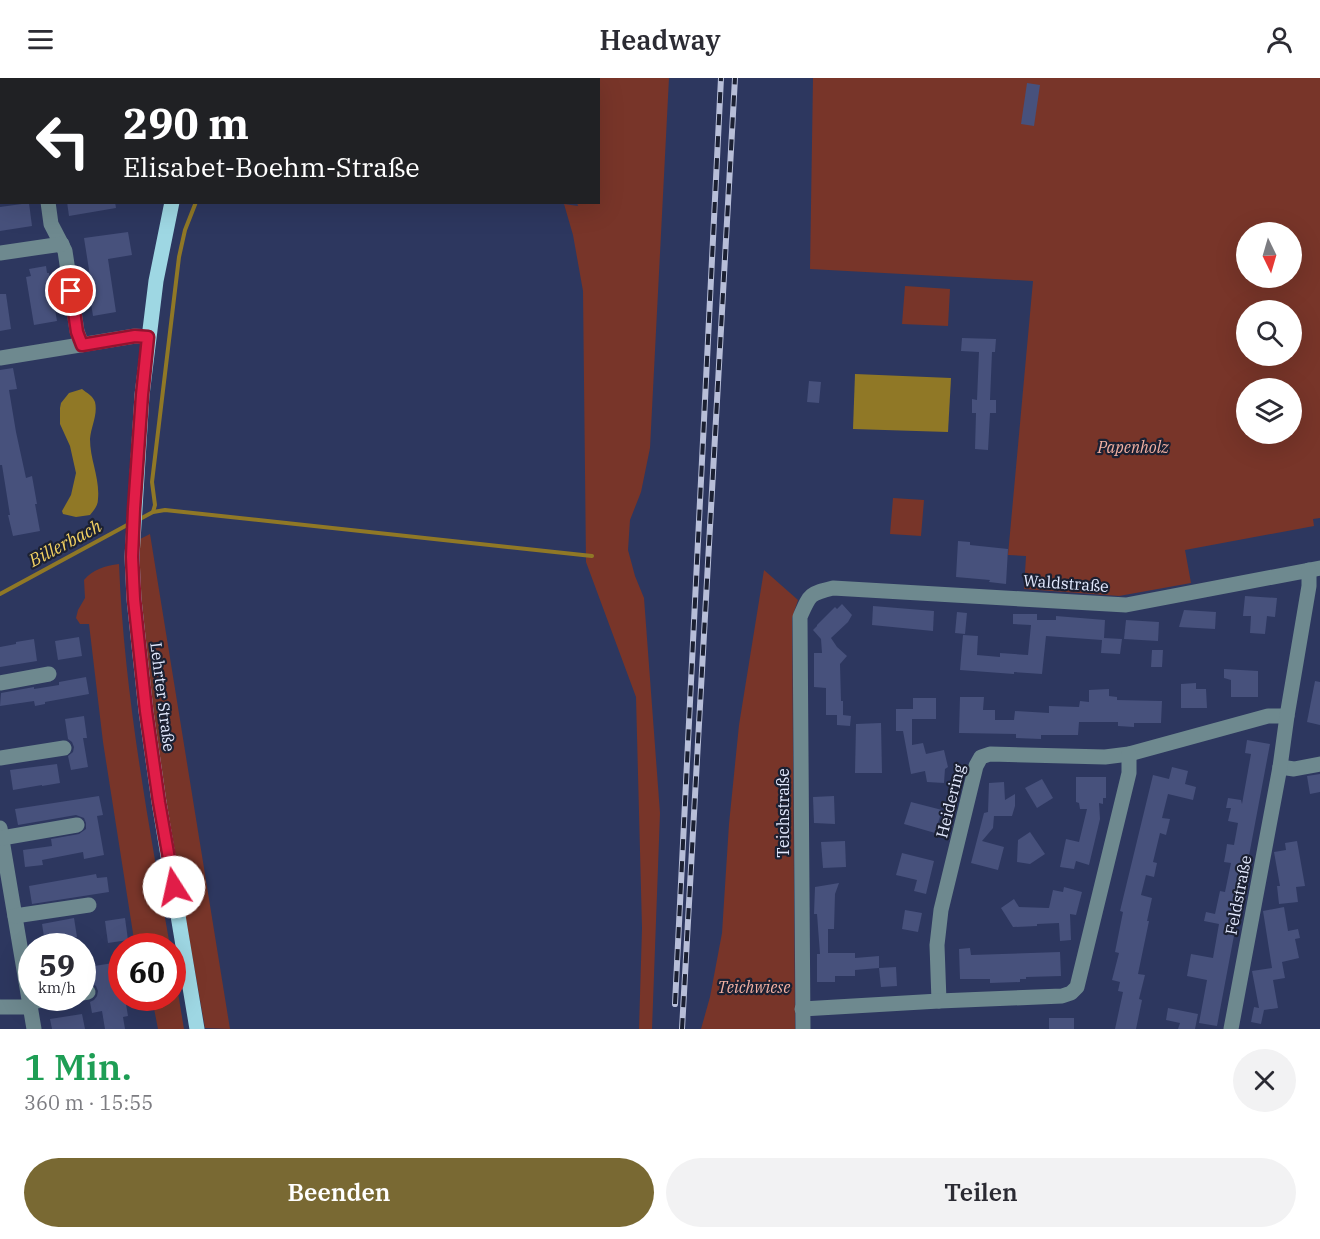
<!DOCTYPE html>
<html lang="de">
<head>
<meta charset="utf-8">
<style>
	:root { --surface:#fff; --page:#f2f2f3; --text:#2b2b33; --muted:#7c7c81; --accent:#796933 }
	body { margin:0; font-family:"IBM Plex Serif",serif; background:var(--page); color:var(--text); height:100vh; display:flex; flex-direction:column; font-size:22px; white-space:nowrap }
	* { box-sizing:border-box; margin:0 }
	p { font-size:20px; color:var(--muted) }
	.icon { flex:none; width:33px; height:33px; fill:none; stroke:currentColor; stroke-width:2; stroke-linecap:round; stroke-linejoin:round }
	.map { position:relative; height:951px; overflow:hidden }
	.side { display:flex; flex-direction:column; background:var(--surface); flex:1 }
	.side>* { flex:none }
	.top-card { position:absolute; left:0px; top:0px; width:600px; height:126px; box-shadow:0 6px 24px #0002; background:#202124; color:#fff; overflow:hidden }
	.needle { width:39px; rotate:175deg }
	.tools { position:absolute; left:1236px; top:144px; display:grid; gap:12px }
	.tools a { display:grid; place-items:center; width:66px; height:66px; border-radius:50%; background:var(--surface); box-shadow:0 6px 24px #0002; font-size:30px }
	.speed { position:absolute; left:18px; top:855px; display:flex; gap:12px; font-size:30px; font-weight:700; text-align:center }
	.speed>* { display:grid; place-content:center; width:78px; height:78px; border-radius:50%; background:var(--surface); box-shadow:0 6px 24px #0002; line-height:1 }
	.speed small { font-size:15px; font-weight:400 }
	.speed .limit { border:9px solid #d22; background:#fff; color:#111 }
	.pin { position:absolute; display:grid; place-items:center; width:51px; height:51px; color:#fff; margin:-26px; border:3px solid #fff; border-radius:50%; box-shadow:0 2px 6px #0007 }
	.me { position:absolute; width:66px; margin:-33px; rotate:350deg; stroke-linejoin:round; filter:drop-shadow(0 0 4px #0008) }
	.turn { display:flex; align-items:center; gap:21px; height:126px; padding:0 24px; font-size:27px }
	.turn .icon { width:78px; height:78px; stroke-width:2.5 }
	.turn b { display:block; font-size:42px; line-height:51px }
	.round { display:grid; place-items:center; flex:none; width:63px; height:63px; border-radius:32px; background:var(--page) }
	.headline { display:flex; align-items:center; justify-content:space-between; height:102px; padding:0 24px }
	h1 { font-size:36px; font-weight:600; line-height:45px; color:#1e9e55 }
	.button { display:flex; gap:12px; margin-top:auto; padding:12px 24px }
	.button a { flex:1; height:69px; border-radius:36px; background:var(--accent); color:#fff; font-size:24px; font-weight:600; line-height:69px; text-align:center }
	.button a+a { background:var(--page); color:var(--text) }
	header { display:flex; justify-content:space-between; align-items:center; height:78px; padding:0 24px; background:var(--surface); font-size:27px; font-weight:600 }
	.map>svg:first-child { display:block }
	.green { fill:#783529; fill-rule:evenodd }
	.water { fill:#907826 }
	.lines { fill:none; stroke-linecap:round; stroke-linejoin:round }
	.stream { stroke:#907826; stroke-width:4 }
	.building { fill:#47517c }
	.minor { stroke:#6e898f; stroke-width:15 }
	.major { stroke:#9ed7e3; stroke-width:15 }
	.rail-casing { stroke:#b7bed8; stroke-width:6 }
	.rail { stroke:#1b2032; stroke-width:4; stroke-dasharray:11; stroke-linecap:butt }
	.route-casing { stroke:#92132f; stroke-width:15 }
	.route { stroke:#e11d48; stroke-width:10 }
	.labels { text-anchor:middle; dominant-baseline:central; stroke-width:4.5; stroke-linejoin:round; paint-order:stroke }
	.park-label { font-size:16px; font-style:italic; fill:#f2b0a2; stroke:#1b2032 }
	.street-label { font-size:16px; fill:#e4eaff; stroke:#1b2032 }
	.water-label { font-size:18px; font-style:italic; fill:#f1d062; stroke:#1b2032 }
</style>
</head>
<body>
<header><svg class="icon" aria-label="menu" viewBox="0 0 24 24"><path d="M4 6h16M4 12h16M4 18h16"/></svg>Headway<svg class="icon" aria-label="person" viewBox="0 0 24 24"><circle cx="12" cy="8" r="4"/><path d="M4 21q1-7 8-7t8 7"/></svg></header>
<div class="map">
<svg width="1320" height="951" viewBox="0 0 1320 951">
	<rect width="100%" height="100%" fill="#2d375f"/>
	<g class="green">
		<polygon points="543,0 669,0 650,370 641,414 630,442 628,472 635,498 644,520 660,735 652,951 639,951 642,850 636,619 586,484 583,213 573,157 564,126 578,128 577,125 598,124 598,2 544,2"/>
		<path d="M813 0H1320V440L1313 441 1314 448 1185 472 1191 505 1119 518 1024 511 1026 478 1008 477 1033 203 810 191ZM1246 154H1292V200H1246ZM1246 232H1292V278H1246ZM1246 310H1292V356H1246Z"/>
		<polygon points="905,208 950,211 948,248 902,246"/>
		<polygon points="893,420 924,422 921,458 890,456"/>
		<path d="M150 456 230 951 205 950C189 860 173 770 159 679 149 607 138 534 140 461Z"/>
		<path d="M119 486C124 614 148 742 170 868H135L103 664 89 546H80L76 540 78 532 85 520 84 502C93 491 105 488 119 486Z"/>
		<polygon points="764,492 798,522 792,540 795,951 701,951 710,919 722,855 729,746 739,647"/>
		<polygon points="173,885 184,951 158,951 152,920 172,920"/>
	</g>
	<g class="water">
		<polygon points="855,296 951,300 948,354 853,351"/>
		<path d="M82 311C87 315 93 318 95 324 98 337 91 348 90 361 90 382 100 400 98 421 98 428 94 432 90 437L76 439 63 436 62 433 71 417 76 395 70 368 60 346V330L61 325 69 315Z"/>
	</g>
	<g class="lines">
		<g class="stream">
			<polyline points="153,434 155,427 152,404 179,179 185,152 196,124"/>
			<polyline points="138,442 153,434 165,432 592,478"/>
			<polyline points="0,516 129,446"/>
		</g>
	</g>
	<g class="building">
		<polygon points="1027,5 1040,7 1034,48 1021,46"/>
		<polygon points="67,124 115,124 116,130 69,138"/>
		<polygon points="29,125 32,148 0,153 0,129"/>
		<polygon points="128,154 132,177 108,181 116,234 93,238 87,199 90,198 84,160"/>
		<polygon points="46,188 47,195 49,195 57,243 34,247 26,199 31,198 29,191"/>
		<polygon points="0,216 6,216 11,251 0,253"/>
		<polygon points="962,260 996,261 995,274 992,274 990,322 996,322 996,335 990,335 988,372 975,371 976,335 972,335 972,321 977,322 979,274 961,273"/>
		<polygon points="13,290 17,311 9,312 16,354 26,400 32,398 37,426 35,426 40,453 13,458 8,437 10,437 2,387 0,387 0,292"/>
		<polygon points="809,303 821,304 819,325 807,324"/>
		<polygon points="958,463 970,464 970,467 1008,471 1006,506 989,504 990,502 956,499"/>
		<polygon points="1245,518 1277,520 1275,539 1267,538 1265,556 1250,555 1251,538 1243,538"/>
		<polygon points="842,526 852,537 848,544 831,560 837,569 847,578 840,586 841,623 843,623 843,637 851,638 850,648 837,647 837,637 826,637 826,610 814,609 814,575 822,575 821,561 813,552 817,548 817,547 835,529 837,531"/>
		<polygon points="873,528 934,533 933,553 872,547"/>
		<polygon points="1184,532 1216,534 1215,551 1179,549"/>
		<polygon points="957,534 967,535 965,556 955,555"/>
		<polygon points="1013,536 1037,536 1037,542 1056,542 1056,538 1105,542 1104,560 1122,561 1120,576 1101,575 1102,562 1046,558 1042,596 1014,594 1014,596 960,592 963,557 978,558 977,577 1000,579 1000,575 1028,577 1031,547 1013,546"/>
		<polygon points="1126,542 1159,544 1158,563 1124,561"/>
		<polygon points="79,559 82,578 58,582 55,563"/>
		<polygon points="34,561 37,583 0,589 0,569 16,566 16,564"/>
		<polygon points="1152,572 1163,572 1162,589 1151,589"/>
		<polygon points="1224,591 1258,593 1258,619 1231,619 1231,602 1224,600"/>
		<polygon points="86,599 89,616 45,624 45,626 35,628 34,623 0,628 1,615 34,609 34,611 59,607 59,604"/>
		<polygon points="1315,603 1320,604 1320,647 1307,644"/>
		<polygon points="1196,605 1196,611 1206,611 1207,630 1181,630 1181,606"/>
		<polygon points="1109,611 1109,618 1117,619 1117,622 1162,623 1161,645 1134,645 1134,649 1118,648 1118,644 1079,644 1078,657 1041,657 1041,661 1016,660 1016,656 959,655 960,619 984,619 983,632 995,632 995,642 1014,642 1015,633 1049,635 1049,628 1079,629 1080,623 1089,624 1089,612"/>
		<polygon points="913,620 936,620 936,641 912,641 912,667 923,665 926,676 944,672 948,689 945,691 944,705 927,704 925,693 911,696 903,653 896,653 896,631 913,631"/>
		<polygon points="84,638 87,660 83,660 88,689 71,692 68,678 73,674 74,669 72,664 68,661 65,641"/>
		<polygon points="881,645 882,695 855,695 856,646"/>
		<polygon points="1247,662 1270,666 1217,948 1199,945 1207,902 1187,898 1191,876 1213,880 1219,846 1204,843 1206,834 1215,836 1220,813 1225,814 1231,785 1224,784 1226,773 1227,766 1234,767 1238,745 1228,743 1231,730 1226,730 1228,720 1241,722 1242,726 1251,676 1245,675"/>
		<polygon points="57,686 60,705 42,708 42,707 13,712 10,692"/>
		<polygon points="1172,689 1188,693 1185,706 1196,709 1193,722 1168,716 1162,740 1170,741 1166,757 1160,755 1153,784 1157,785 1154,799 1146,797 1141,817 1152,820 1147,843 1149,843 1138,896 1145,897 1139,921 1142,922 1136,951 1115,951 1123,914 1118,913 1120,904 1112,902 1119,875 1115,874 1123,834 1120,833 1153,697 1169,701"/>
		<polygon points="1320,696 1320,714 1310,716 1307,698"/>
		<polygon points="1076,699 1106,699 1106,720 1103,720 1103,726 1099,725 1100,741 1089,787 1076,783 1074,791 1060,789 1066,761 1079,764 1087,731 1080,731 1079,725 1076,724"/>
		<polygon points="1042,701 1053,720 1037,730 1025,710"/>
		<polygon points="1004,704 1005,722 1015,716 1015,728 1012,738 994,738 993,750 982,763 1004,769 998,792 971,785 984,735 988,734 989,705"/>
		<polygon points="99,718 103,737 97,738 104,777 84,781 83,774 42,782 43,787 25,789 23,772 52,768 51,761 79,756 86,751 86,745 84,740 76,737 18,747 15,731"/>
		<polygon points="834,718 835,746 814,745 813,719"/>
		<polygon points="911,724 942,732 935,755 904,746"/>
		<polygon points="1030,754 1045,776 1030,786 1017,784 1018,762"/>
		<polygon points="845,763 846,789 823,790 821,764"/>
		<polygon points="1297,763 1305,808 1296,809 1298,824 1279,826 1277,808 1280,808 1274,774 1286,772 1285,765"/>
		<polygon points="902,775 934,783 926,816 914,813 917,802 896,797"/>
		<polygon points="96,796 97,800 107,799 109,814 32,826 29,808"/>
		<polygon points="839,805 835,816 834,851 828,851 828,875 855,875 855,880 879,878 879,890 855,892 855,898 835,898 835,904 817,904 817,876 820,876 817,836 814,836 815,809"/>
		<polygon points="1064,809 1082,814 1076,837 1070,836 1071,862 1060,863 1059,845 1037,846 1037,848 1013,849 1001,830 1014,821 1019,829 1049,830 1053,812 1063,814"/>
		<polygon points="1284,829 1288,853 1298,851 1300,860 1295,861 1299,880 1282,884 1285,900 1273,902 1278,930 1264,932 1261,946 1251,944 1254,929 1259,930 1252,893 1272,890 1263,833"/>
		<polygon points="905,832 922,835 918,854 902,851"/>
		<polygon points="74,840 77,859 45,865 42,846"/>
		<polygon points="125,840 128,862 108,865 105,843"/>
		<polygon points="970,870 971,877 1060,874 1061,898 1026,899 1026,901 1020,901 1020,904 990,905 990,901 960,901 959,871"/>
		<polygon points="113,885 115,898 122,896 122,920 125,920 128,938 123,939 125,951 105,951 102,933 92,935 90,924 94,922 97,918 98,913 96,908 92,905 86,904 86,902 82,903 82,890"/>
		<polygon points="896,889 897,908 881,909 879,890"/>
		<polygon points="1168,930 1198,936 1195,951 1178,951 1180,945 1166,942"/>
		<polygon points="82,936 85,951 52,951 50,941"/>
		<rect x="1049" y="940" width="25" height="11"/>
	</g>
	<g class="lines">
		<g class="minor">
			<polyline points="289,0 301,2"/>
			<polyline points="256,2 257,0"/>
			<polyline points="372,2 372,0"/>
			<polyline points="411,2 411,0"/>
			<polyline points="496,2 503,0"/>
			<polyline points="0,46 2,46"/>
			<polyline points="48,124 51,146 65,173 77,253 82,267"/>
			<polyline points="0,175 62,166"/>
			<polyline points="0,280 135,258 148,259"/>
			<polyline points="0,605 49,596"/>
			<polyline points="0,680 64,670"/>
			<polyline points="1280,689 1294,691 1320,686"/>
			<polyline points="0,750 34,951"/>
			<polyline points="2,760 77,747"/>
			<polyline points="15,838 89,827"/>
			<polyline points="82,915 88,914"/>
			<polyline points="939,923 937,867 941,832 976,688 981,679 990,676 1105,679 1129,676 1268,638 1287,638"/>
			<polyline points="30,924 54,920"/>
			<polyline points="0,929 30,929"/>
			<polyline points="802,931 939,923 1062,918 1071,915 1077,909 1129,695 1129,676"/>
			<path d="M803 951 800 539C810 516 809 516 833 510L1126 527 1320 490"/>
			<polyline points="1231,951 1280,689 1287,638 1309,508 1309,492"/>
		</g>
		<g class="major">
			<polyline points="213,2 213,0"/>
			<polyline points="172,124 156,203 142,317 132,479 134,521 146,633 159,724 197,951"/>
		</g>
		<g class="rail-casing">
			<g id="rail">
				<polyline points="675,926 721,0"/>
				<polyline points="682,951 735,0"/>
			</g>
		</g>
		<use href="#rail" class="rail"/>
	</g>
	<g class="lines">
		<g class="route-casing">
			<polyline id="route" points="71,213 77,254 82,267 135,258 148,259 142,317 134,431 132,479 134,521 146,633 159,724 174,809"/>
		</g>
		<use href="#route" class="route"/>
	</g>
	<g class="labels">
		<g class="park-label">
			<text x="1133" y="369">Papenholz</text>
			<text x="754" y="909">Teichwiese</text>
		</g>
		<g class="street-label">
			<text transform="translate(1066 505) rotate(4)">Waldstraße</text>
			<text transform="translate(163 619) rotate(83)">Lehrter Straße</text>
			<text transform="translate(950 723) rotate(-76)">Heidering</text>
			<text transform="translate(783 735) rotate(-90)">Teichstraße</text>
			<text transform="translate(1238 817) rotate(-79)">Feldstraße</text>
		</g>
		<g class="water-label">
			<text transform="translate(65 465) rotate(-28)">Billerbach</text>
		</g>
	</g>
</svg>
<div class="tools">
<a><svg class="needle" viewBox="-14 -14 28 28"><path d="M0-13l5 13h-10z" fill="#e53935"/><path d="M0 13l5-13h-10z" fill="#7c7c81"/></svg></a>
<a><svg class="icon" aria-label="search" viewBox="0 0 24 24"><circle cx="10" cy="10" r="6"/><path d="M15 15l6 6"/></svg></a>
<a><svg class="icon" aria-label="layers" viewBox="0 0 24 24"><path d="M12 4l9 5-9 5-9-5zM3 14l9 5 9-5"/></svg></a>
</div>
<div class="speed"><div>59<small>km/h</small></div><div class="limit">60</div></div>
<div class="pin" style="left:71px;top:213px;background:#d93025"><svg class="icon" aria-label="arrive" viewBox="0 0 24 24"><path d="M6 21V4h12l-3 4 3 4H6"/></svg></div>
<svg class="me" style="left:174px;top:809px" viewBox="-20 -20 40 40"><circle r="19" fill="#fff"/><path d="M0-13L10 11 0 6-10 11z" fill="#e11d48"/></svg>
<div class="top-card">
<div class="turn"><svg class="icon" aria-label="left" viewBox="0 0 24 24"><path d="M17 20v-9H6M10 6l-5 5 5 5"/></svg><div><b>290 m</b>Elisabet-Boehm-Straße</div></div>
</div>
</div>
<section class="side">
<div class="headline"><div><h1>1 Min.</h1><p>360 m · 15:55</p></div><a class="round"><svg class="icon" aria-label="close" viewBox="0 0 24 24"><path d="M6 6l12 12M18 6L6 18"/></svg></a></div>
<div class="button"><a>Beenden</a><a>Teilen</a></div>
</section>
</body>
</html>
